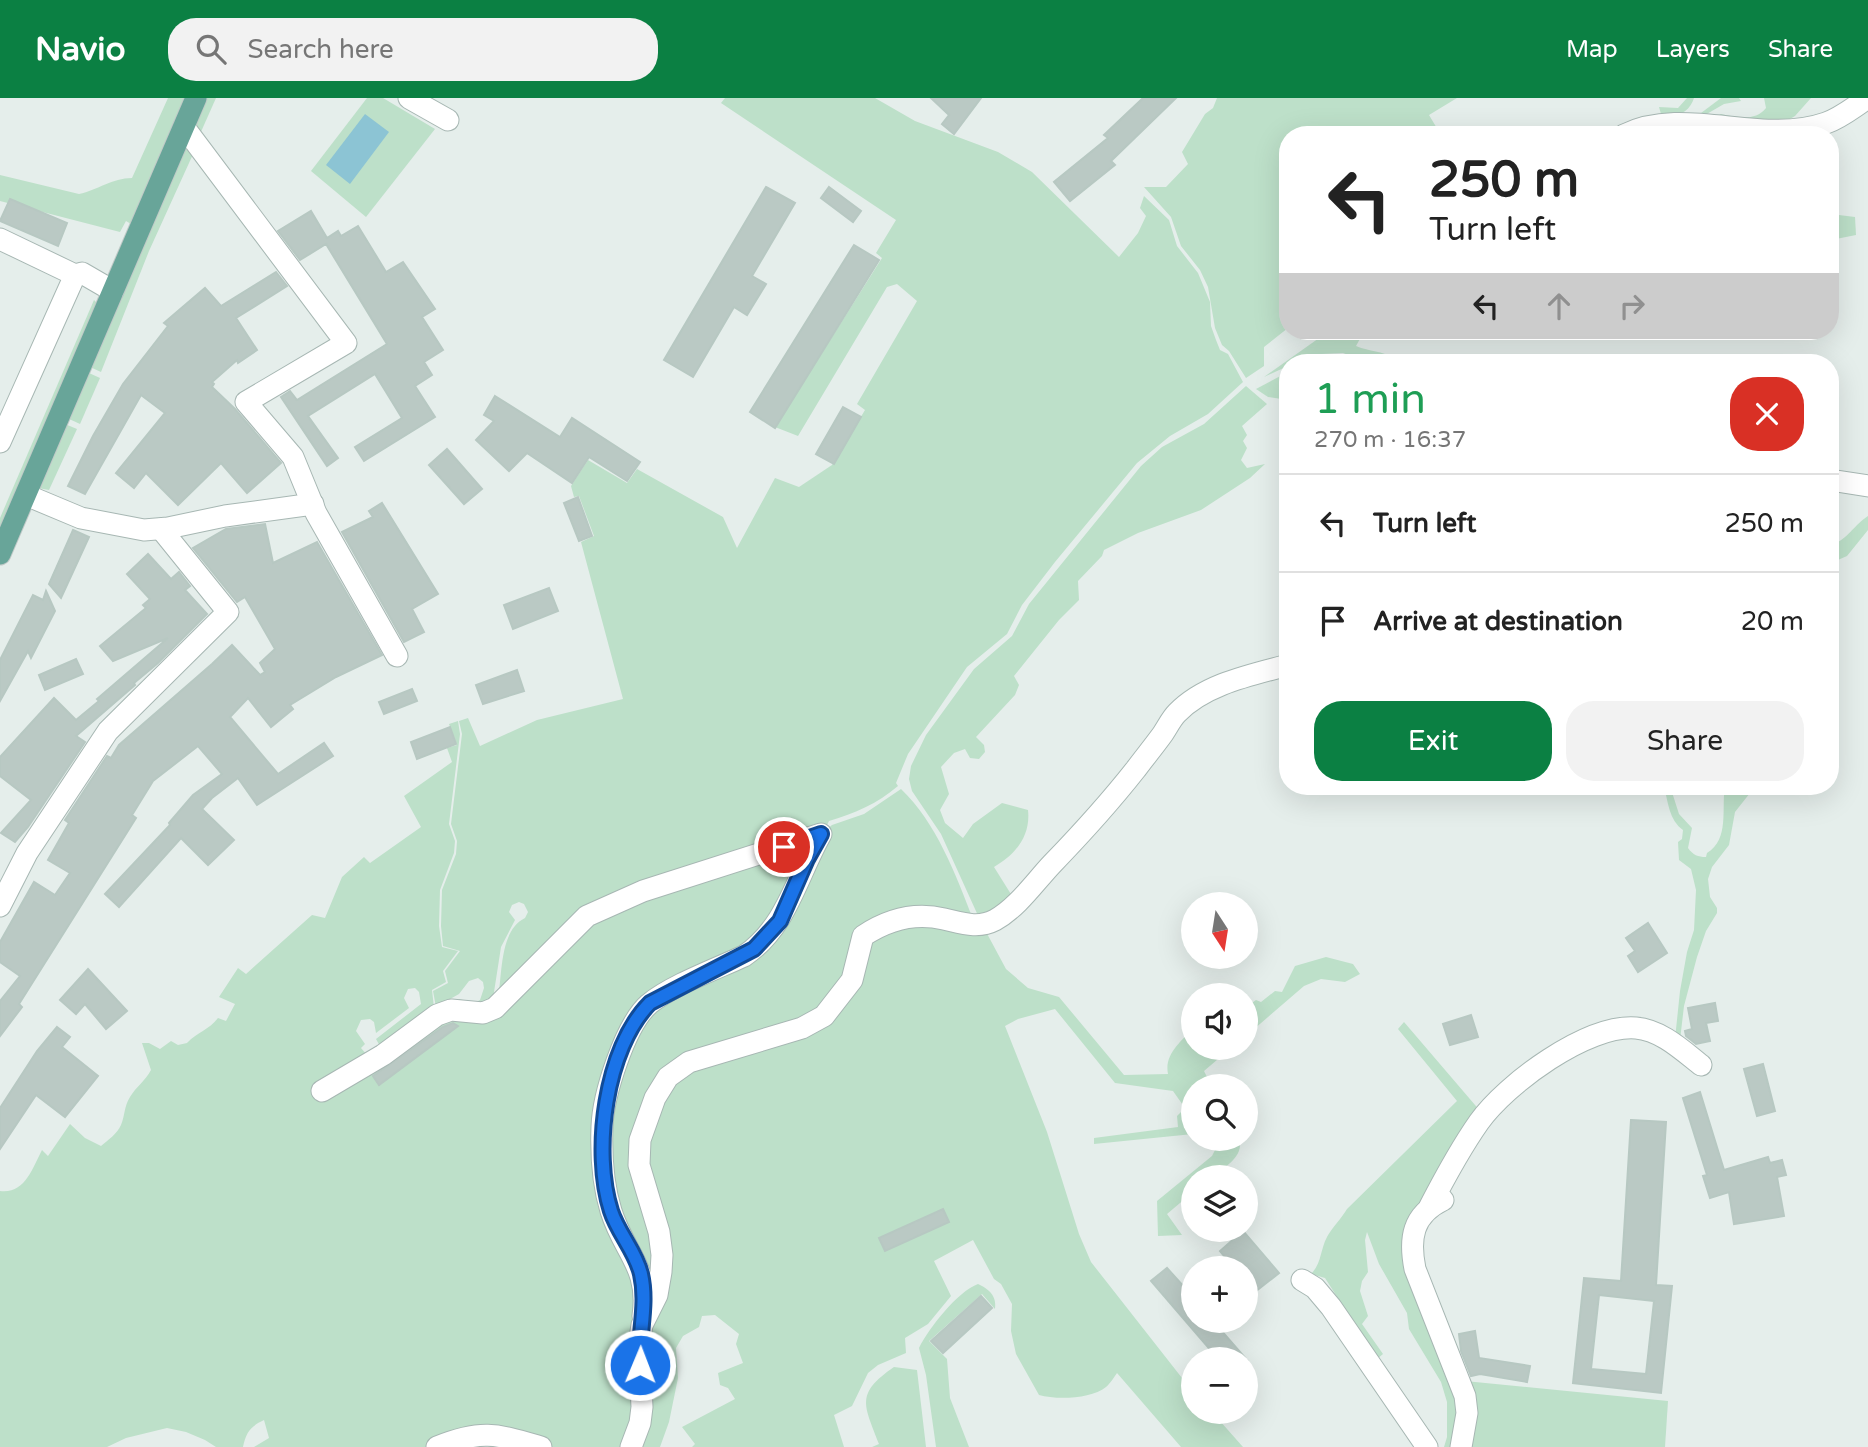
<!DOCTYPE html>
<html lang="en">
<head>
<meta charset="utf-8">
<style>
	:root { --surface:#fff; --page:#f2f2f2; --text:#222; --muted:#767676; --line:#e0e0e0; --accent:#0b8043 }
	body { margin:0; font-family:"Varela Round",sans-serif; background:var(--page); color:var(--text); height:100vh; display:flex; flex-direction:column; font-size:26px; white-space:nowrap }
	* { box-sizing:border-box; margin:0 }
	p { font-size:23px; color:var(--muted) }
	.icon { flex:none; width:38px; height:38px; fill:none; stroke:currentColor; stroke-width:2; stroke-linecap:round; stroke-linejoin:round }
	.map { position:relative; flex:1; overflow:hidden }
	.drawer { position:absolute; left:1279px; top:256px; width:560px; height:441px; display:flex; flex-direction:column; background:var(--surface); border-radius:28px; box-shadow:0 7px 28px #0002 }
	.drawer>* { flex:none }
	.top-card { position:absolute; left:1279px; top:28px; width:560px; height:214px; border-radius:28px; box-shadow:0 7px 28px #0002; background:#fff; color:var(--text); overflow:hidden }
	.needle { width:46px; rotate:168deg }
	.fabs { position:absolute; left:1181px; top:794px; display:grid; gap:14px }
	.fabs a { display:grid; place-items:center; width:77px; height:77px; border-radius:50%; background:var(--surface); box-shadow:0 7px 28px #0002; font-size:35px }
	.pin { position:absolute; display:grid; place-items:center; width:60px; height:60px; color:#fff; margin:-30px; border:4px solid #fff; border-radius:50%; box-shadow:0 2px 7px #0007 }
	.me { position:absolute; width:77px; margin:-38px; rotate:1deg; stroke-linejoin:round; filter:drop-shadow(0 0 5px #0008) }
	.turn { display:flex; align-items:center; gap:24px; height:147px; padding:0 35px; font-size:32px }
	.turn .icon { width:91px; height:91px; stroke-width:2.5 }
	.turn b { display:block; font-size:49px; line-height:60px }
	.lanes { display:flex; align-items:center; height:66px; padding:0 35px; background:#0003; justify-content:center; gap:35px; direction:ltr }
	.lanes .off { opacity:.35 }
	.round { display:grid; place-items:center; flex:none; width:74px; height:74px; border-radius:28px; background:var(--page) }
	.head { display:flex; align-items:center; justify-content:space-between; height:119px; padding:0 35px }
	h1 { font-size:42px; font-weight:600; line-height:52px; color:#1e9e55 }
	.action { display:flex; gap:14px; margin-top:auto; padding:14px 35px }
	.action a { flex:1; height:80px; border-radius:28px; background:var(--accent); color:#fff; font-size:28px; font-weight:600; line-height:80px; text-align:center }
	.action a+a { background:var(--page); color:var(--text) }
	ul { padding:0; list-style:none }
	li { display:flex; align-items:center; gap:21px; height:98px; padding:0 35px; border-top:2px solid var(--line) }
	li div { flex:1 }
	li b { display:block; font-size:26px }
	li em { font-style:normal }
	header { display:flex; align-items:center; gap:42px; box-sizing:border-box; height:98px; padding:0 35px; background:var(--accent); color:#fff }
	header strong { font-size:33px }
	nav { display:flex; gap:38px; margin-inline-start:auto; font-size:24px }
	.search { width:490px; height:63px; background:var(--page); display:flex; align-items:center; gap:18px; box-sizing:border-box; padding:0 24px; border-radius:28px; color:var(--muted); font-size:26px }
	.map>svg:first-child { display:block }
	.green { fill:#bde0c9 }
	.water { fill:#8cc4d4 }
	.building { fill:#bac9c4; stroke:#b7c8c2; stroke-width:2; fill-rule:evenodd }
	.lines { fill:none; stroke-linecap:round; stroke-linejoin:round }
	.minor-casing { stroke:#a7b7b3; stroke-width:23 }
	.major-casing { stroke:#c1cac8; stroke-width:23 }
	.minor { stroke:#fff; stroke-width:21 }
	.major { stroke:#68a599; stroke-width:21 }
	.route-casing { stroke:#114b97; stroke-width:18 }
	.route { stroke:#1a73e8; stroke-width:12 }
</style>
</head>
<body>
<header>
<strong>Navio</strong>
<div class="search"><svg class="icon" aria-label="search" viewBox="0 0 24 24"><circle cx="10" cy="10" r="6"/><path d="M15 15l6 6"/></svg>Search here</div>
<nav><a>Map</a><a>Layers</a><a>Share</a></nav>
</header>
<div class="map">
<svg width="1868" height="1349" viewBox="0 0 1868 1349">
	<rect width="100%" height="100%" fill="#e5eeeb"/>
	<g class="green">
		<path d="M168 0H186L131 126 126 123 120 134 0 103V77L79 96C98 92 112 80 132 80Z"/>
		<polygon points="205,0 216,0 200,36 193,28"/>
		<polygon points="367,0 383,0 435,31 366,119 311,73"/>
		<path d="M725 0H875L915 23 998 54 1032 74 1119 159 1138 135 1146 118 1140 110 1144 98 1169 122 1177 148 1198 175 1210 204 1211 228 1216 242 1220 252 1228 256 1243 284 1208 316 1170 338 1137 365 1055 464 1022 507 1007 536 967 569 908 656 896 685 898 688C877 706 855 715 829 723L824 733 611 803 497 905C503 881 498 833 525 820L528 814 524 806 519 804 512 807 509 814 515 822 501 849 492 907 451 909 459 901 474 905 480 902 484 890 483 884 478 880 469 883 459 896 436 909 433 893 448 885 445 873 460 853 443 848 441 828 442 792 456 756 457 743 451 726 462 636 459 623 468 620 480 648 537 622 623 601 581 444 594 438 579 398 574 399 571 388 588 362 627 385 637 371 723 419 737 450 775 380 799 389 832 367 865 312 857 306 917 203 897 186 887 189 798 338 775 329 882 160 876 155 896 122 721 5Z"/>
		<polygon points="1217,0 1457,0 1429,17 1441,37 1288,37 1288,230 1264,249 1264,268 1246,280 1229,253 1222,247 1215,230 1208,189 1200,172 1181,148 1171,119 1144,89 1166,89 1188,66 1182,54 1205,16 1213,10"/>
		<path d="M1687 0H1694C1690 14 1675 22 1661 16L1659 9 1678 10Z"/>
		<polygon points="1721,0 1739,0 1741,3 1724,6 1705,17 1701,15"/>
		<path d="M1764 0H1811L1795 18 1783 25 1711 22 1721 16C1736 19 1755 24 1766 10Z"/>
		<polygon points="183,47 194,54 149,153 101,274 90,269"/>
		<polygon points="1831,116 1855,119 1856,137 1831,142"/>
		<polygon points="94,202 97,205 0,433 0,420"/>
		<path d="M1329 233H1373L1361 239 1356 248C1370 254 1382 252 1394 261L1361 262 1343 255 1322 256 1296 264H1288V268L1264 279Z"/>
		<polygon points="1288,274 1288,302 1268,299 1256,291"/>
		<polygon points="89,275 100,280 80,326 67,320"/>
		<path d="M1246 288 1267 306 1242 328 1247 337 1243 343 1247 350 1241 362 1247 370 1265 366 1250 380 1201 412 1138 435 1104 452 1102 458 1078 483 1079 502 1059 522 1014 578 1019 587 1015 597 976 639 984 647 985 654 979 661 970 660 965 651 954 655 941 669 949 696 940 712 945 725 963 740 973 726 1002 705 1028 712C1031 738 1015 757 994 769L1014 801 980 822 941 736 912 693 909 681 911 668 926 637 974 571 1012 538 1029 506 1141 368 1162 349 1204 326Z"/>
		<polygon points="65,326 77,331 49,392 38,390"/>
		<path d="M1868 418V432L1847 458 1831 465V448C1850 439 1852 429 1868 418Z"/>
		<path d="M458 623 460 636 449 726 455 743 454 755 440 792 439 828 442 849 458 853 443 873 446 884 432 892 434 910 381 950 376 941 421 906 419 894 415 890 408 891 404 900 409 910 376 935 374 924 370 921 361 922 356 933 365 946 361 950 367 957 319 988 323 995 384 959 438 919 451 915 484 918 497 912 588 820 644 796 815 742C792 782 783 829 743 855 716 868 670 886 648 903 633 915 628 931 621 948 600 1001 591 1059 608 1114 616 1140 636 1160 640 1187 643 1208 637 1225 635 1245 631 1285 644 1308 625 1349H548L500 1333 480 1331 465 1334 429 1349H254L269 1340 264 1322C251 1328 246 1334 243 1349H216L205 1342 186 1334 167 1330 126 1340 107 1349H0V1093C25 1096 32 1071 42 1052L48 1058 70 1026 85 1040 101 1048C108 1042 117 1036 121 1027 125 1018 124 1008 130 999 136 989 145 983 151 972L142 945H149L160 951 171 943 178 947 187 945C197 934 209 932 218 920L226 923 235 906 219 899 238 870 246 876 312 817 325 820 342 779 364 759 370 765 421 729 404 698 452 664 447 650 457 647 449 626Z"/>
		<path d="M1664 688H1670L1679 716 1692 730 1688 750C1693 757 1698 759 1706 759L1707 755C1730 741 1721 710 1725 688H1746L1750 695 1735 714 1729 747 1712 769 1708 781 1710 799 1717 810V815L1706 833 1697 859 1684 908 1680 942 1675 941 1680 893 1687 854 1694 832 1696 792 1691 771 1679 762 1678 744 1682 741 1683 732C1669 722 1668 704 1664 688Z"/>
		<path d="M901 691C936 724 956 777 973 821L891 815 846 877 824 911 686 959 638 1026 656 1135 650 1203 614 1115 608 1007 652 907 745 860 827 731 832 727 864 716Z"/>
		<path d="M905 825 984 830 1006 871 1028 890 1059 899 1124 977 1168 976C1164 956 1181 944 1193 930L1194 950H1231L1204 973 1212 989H1194L1193 1036 1094 1046V1040L1178 1029 1177 1018 1185 1010 1173 993 1115 985 1055 911 1018 921 1005 928 1047 1034 1079 1136 1091 1164 1193 1294 1194 1314H1212L1243 1349H1181L1117 1275C1114 1279 1110 1286 1106 1289 1091 1301 1057 1302 1039 1297L1016 1256 1011 1233 1012 1206 1001 1186 994 1181 973 1142 934 1163 951 1198 928 1226 905 1240 906 1255 878 1267 868 1275 852 1308 834 1317 844 1349H692L695 1346 682 1329 735 1301 728 1290 720 1287 718 1275 743 1265 736 1246 739 1236 715 1217 702 1218 699 1229 683 1238 676 1250 678 1280 669 1324 660 1349H636L641 1244 661 1196 647 1057 658 1013 683 974 817 930 862 848Z"/>
		<polygon points="1326,859 1353,866 1360,876 1345,884 1321,881 1304,888 1246,938 1246,906 1249,907 1256,902 1261,904 1275,893 1282,894 1295,868"/>
		<path d="M1404 924 1481 1014 1406 1130 1402 1143 1404 1160 1459 1309 1455 1349H1444L1447 1339V1304L1441 1284 1409 1231 1407 1215 1379 1166 1367 1134 1365 1142 1368 1174 1362 1183 1360 1193 1368 1218 1362 1226 1383 1256 1377 1261 1325 1180 1311 1176C1322 1165 1320 1152 1327 1139 1331 1131 1341 1121 1347 1111L1457 1003 1398 931Z"/>
		<path d="M1209 1041H1239C1245 1059 1223 1070 1211 1080H1194L1193 1094 1167 1116 1182 1137 1158 1138 1157 1103 1212 1058 1215 1052Z"/>
		<path d="M978 1186C989 1191 997 1198 995 1211L982 1196 929 1243 947 1261 950 1300 969 1349H936L926 1277 919 1250C929 1230 958 1193 978 1186Z"/>
		<path d="M894 1269 917 1272 926 1349H872L879 1346C864 1306 855 1296 894 1269Z"/>
		<polygon points="1465,1283 1668,1303 1665,1349 1464,1349"/>
	</g>
	<polygon class="water" points="365,16 389,34 350,86 326,67"/>
	<g class="building">
		<polygon points="931,0 981,0 954,36 942,26 949,17"/>
		<polygon points="1143,0 1176,0 1111,63 1115,67 1070,103 1054,84 1108,40 1104,37"/>
		<polygon points="766,89 795,105 752,178 766,186 747,217 734,209 693,279 664,262"/>
		<polygon points="829,89 861,113 853,124 821,100"/>
		<polygon points="10,101 67,125 58,148 0,123"/>
		<polygon points="311,113 327,140 338,133 341,138 358,128 386,174 403,164 435,211 422,219 443,252 424,264 432,277 415,288 435,319 364,363 355,349 402,320 375,276 308,318 338,360 327,368 281,299 290,293 297,302 387,246 326,146 300,162 278,133"/>
		<polygon points="854,147 879,162 775,330 750,314"/>
		<polygon points="276,174 287,188 236,220 257,252 238,265 237,262 212,284 214,286 212,289 235,311 281,365 247,395 221,365 178,407 146,375 134,390 116,375 165,315 141,297 85,396 68,388 93,338 123,286 168,228 164,225 205,190 221,208"/>
		<polygon points="495,298 560,339 572,320 640,364 627,383 589,359 572,385 527,355 509,373 476,342 494,323 484,317"/>
		<polygon points="843,309 861,319 834,366 816,356"/>
		<polygon points="447,351 482,391 464,406 429,367"/>
		<polygon points="578,399 592,438 579,443 564,405"/>
		<polygon points="382,405 438,496 412,511 424,534 404,544 342,434 373,419 369,413"/>
		<polygon points="265,426 273,465 317,444 382,557 336,579 290,607 293,611 271,629 248,600 230,619 278,676 324,645 333,658 257,707 238,680 212,700 202,711 234,742 208,767 181,740 119,809 105,796 170,727 169,725 193,697 222,676 198,648 153,683 132,717 136,720 19,906 22,909 0,938 0,903 20,878 0,864 0,844 34,784 55,797 70,775 48,762 69,725 65,722 107,658 111,660 119,647 212,566 232,547 260,577 265,574 260,565 275,551 245,499 237,504 193,450 226,431"/>
		<polygon points="73,432 89,439 61,500 49,486"/>
		<polygon points="148,456 171,481 179,474 190,488 185,492 207,516 158,565 134,585 135,587 76,638 85,644 28,729 15,744 1,735 31,702 0,678 0,659 54,600 76,622 99,603 97,601 168,540 113,563 100,548 146,510 143,507 150,501 127,476"/>
		<polygon points="549,490 558,513 513,531 504,507"/>
		<polygon points="46,493 55,513 31,560 28,553 0,603 0,562 33,497 43,502"/>
		<polygon points="76,561 83,576 45,592 39,577"/>
		<polygon points="517,572 524,593 483,606 476,587"/>
		<polygon points="412,591 417,603 384,616 379,604"/>
		<polygon points="450,629 456,646 417,661 411,644"/>
		<polygon points="1648,825 1667,855 1638,874 1628,858 1635,853 1626,840"/>
		<polygon points="88,871 127,913 106,931 85,906 76,916 60,902"/>
		<polygon points="1715,905 1718,923 1706,925 1710,943 1696,946 1686,938 1685,933 1692,931 1688,910"/>
		<polygon points="1471,917 1478,939 1450,947 1443,926"/>
		<polygon points="453,925 458,928 379,987 373,978 443,929"/>
		<polygon points="57,929 70,939 62,949 98,978 65,1019 36,997 0,1051 0,1010 37,953"/>
		<polygon points="1763,966 1775,1013 1757,1018 1744,971"/>
		<polygon points="1700,994 1724,1072 1768,1059 1770,1065 1782,1062 1786,1077 1777,1079 1784,1118 1734,1126 1729,1094 1710,1100 1703,1078 1707,1077 1683,1000"/>
		<path d="M1631 1022 1666 1024 1656 1187 1672 1188 1661 1295 1573 1285 1584 1180 1621 1183ZM1599 1197 1654 1203 1646 1276 1591 1271Z"/>
		<polygon points="943,1111 949,1124 885,1153 879,1140"/>
		<polygon points="1243,1133 1279,1175 1255,1194 1246,1184 1246,1171 1235,1171 1220,1153"/>
		<polygon points="1167,1170 1194,1200 1194,1223 1213,1223 1247,1262 1219,1262 1151,1183"/>
		<polygon points="981,1198 992,1210 943,1255 931,1243"/>
		<polygon points="1475,1233 1479,1260 1530,1268 1527,1284 1480,1276 1471,1278 1461,1253 1459,1236"/>
	</g>
	<g class="lines">
		<g class="minor-casing">
			<g id="minor">
				<polyline points="409,0 448,22"/>
				<polyline points="184,29 346,245 246,304 293,359 316,415 397,558"/>
				<path d="M1624 37C1685 7 1760 48 1826 25 1841 20 1855 8 1868 0"/>
				<polyline points="0,141 75,177 82,175 113,193"/>
				<polyline points="0,344 75,177"/>
				<polyline points="1830,382 1868,388"/>
				<polyline points="26,397 81,420 144,432 168,430 225,418 313,406"/>
				<polyline points="0,808 27,755 108,633 228,514 161,431"/>
				<path d="M322 993 383 957 437 917 451 912 483 915 495 910 587 818 643 793 821 736C797 778 787 829 744 858 716 871 672 887 649 906 625 927 603 997 602 1029 601 1056 603 1087 611 1113 624 1155 650 1169 643 1218"/>
				<path d="M1443 1102C1412 1117 1409 1141 1415 1171L1465 1298 1467 1315 1461 1349"/>
				<path d="M1430 1108C1445 1079 1460 1051 1479 1024 1506 986 1587 926 1636 930 1661 932 1682 952 1701 967"/>
				<polyline points="1302,1182 1315,1190 1331,1209 1427,1349"/>
				<path d="M437 1349C482 1331 496 1336 541 1349"/>
				<path d="M631 1349 640 1325 642 1309 639 1247 642 1227 657 1197 661 1174 662 1157 659 1134 639 1067 640 1042 655 1000 668 979 689 964 802 930 824 918 852 882 863 838C887 822 915 814 944 821 962 825 978 831 995 822 1017 810 1035 784 1052 766 1082 735 1110 704 1136 671 1145 659 1154 648 1162 637 1167 630 1171 621 1177 615 1205 586 1251 577 1288 567"/>
			</g>
		</g>
		<g class="major-casing">
			<polyline id="major" points="0,456 196,0"/>
		</g>
		<use href="#minor" class="minor"/>
		<use href="#major" class="major"/>
	</g>
	<g class="lines">
		<g class="route-casing">
			<path id="route" d="M640 1267C638 1237 648 1207 641 1176 636 1154 618 1135 611 1113 592 1054 605 950 650 905L754 851 780 823 807 761 821 736 784 749"/>
		</g>
		<use href="#route" class="route"/>
	</g>
</svg>
<div class="fabs">
<a><svg class="needle" viewBox="-14 -14 28 28"><path d="M0-13l5 13h-10z" fill="#e53935"/><path d="M0 13l5-13h-10z" fill="#767676"/></svg></a>
<a><svg class="icon" aria-label="sound" viewBox="0 0 24 24"><path d="M4 9h4l5-4v14l-5-4H4zM17 9q2 3 0 6"/></svg></a>
<a><svg class="icon" aria-label="search" viewBox="0 0 24 24"><circle cx="10" cy="10" r="6"/><path d="M15 15l6 6"/></svg></a>
<a><svg class="icon" aria-label="layers" viewBox="0 0 24 24"><path d="M12 4l9 5-9 5-9-5zM3 14l9 5 9-5"/></svg></a>
<a>+</a>
<a>−</a>
</div>
<div class="pin" style="left:784px;top:749px;background:#d93025"><svg class="icon" aria-label="arrive" viewBox="0 0 24 24"><path d="M6 21V4h12l-3 4 3 4H6"/></svg></div>
<svg class="me" style="left:640px;top:1267px" viewBox="-20 -20 40 40"><circle r="17" fill="#1a73e8" stroke="#fff" stroke-width="3"/><path d="M0-11L8 9 0 5-8 9z" fill="#fff"/></svg>
<div class="top-card">
<div class="turn"><svg class="icon" aria-label="left" viewBox="0 0 24 24"><path d="M17 20v-9H6M10 6l-5 5 5 5"/></svg><div><b>250 m</b>Turn left</div></div>
<div class="lanes"><svg class="icon" aria-label="left" viewBox="0 0 24 24"><path d="M17 20v-9H6M10 6l-5 5 5 5"/></svg><svg class="icon off" aria-label="ahead" viewBox="0 0 24 24"><path d="M12 20V5M6 11l6-6 6 6"/></svg><svg class="icon off" aria-label="right" viewBox="0 0 24 24"><path d="M7 20v-9h11M14 6l5 5-5 5"/></svg></div>
</div>
<section class="drawer">
<div class="head"><div><h1>1 min</h1><p>270 m · 16:37</p></div><a class="round" style="background:#d93025;color:#fff"><svg class="icon" aria-label="close" viewBox="0 0 24 24"><path d="M6 6l12 12M18 6L6 18"/></svg></a></div>
<ul>
<li><svg class="icon" aria-label="left" viewBox="0 0 24 24"><path d="M17 20v-9H6M10 6l-5 5 5 5"/></svg><div><b>Turn left</b></div><em>250 m</em></li>
<li><svg class="icon" aria-label="arrive" viewBox="0 0 24 24"><path d="M6 21V4h12l-3 4 3 4H6"/></svg><div><b>Arrive at destination</b></div><em>20 m</em></li>
</ul>
<div class="action"><a>Exit</a><a>Share</a></div>
</section>
</div>
</body>
</html>
